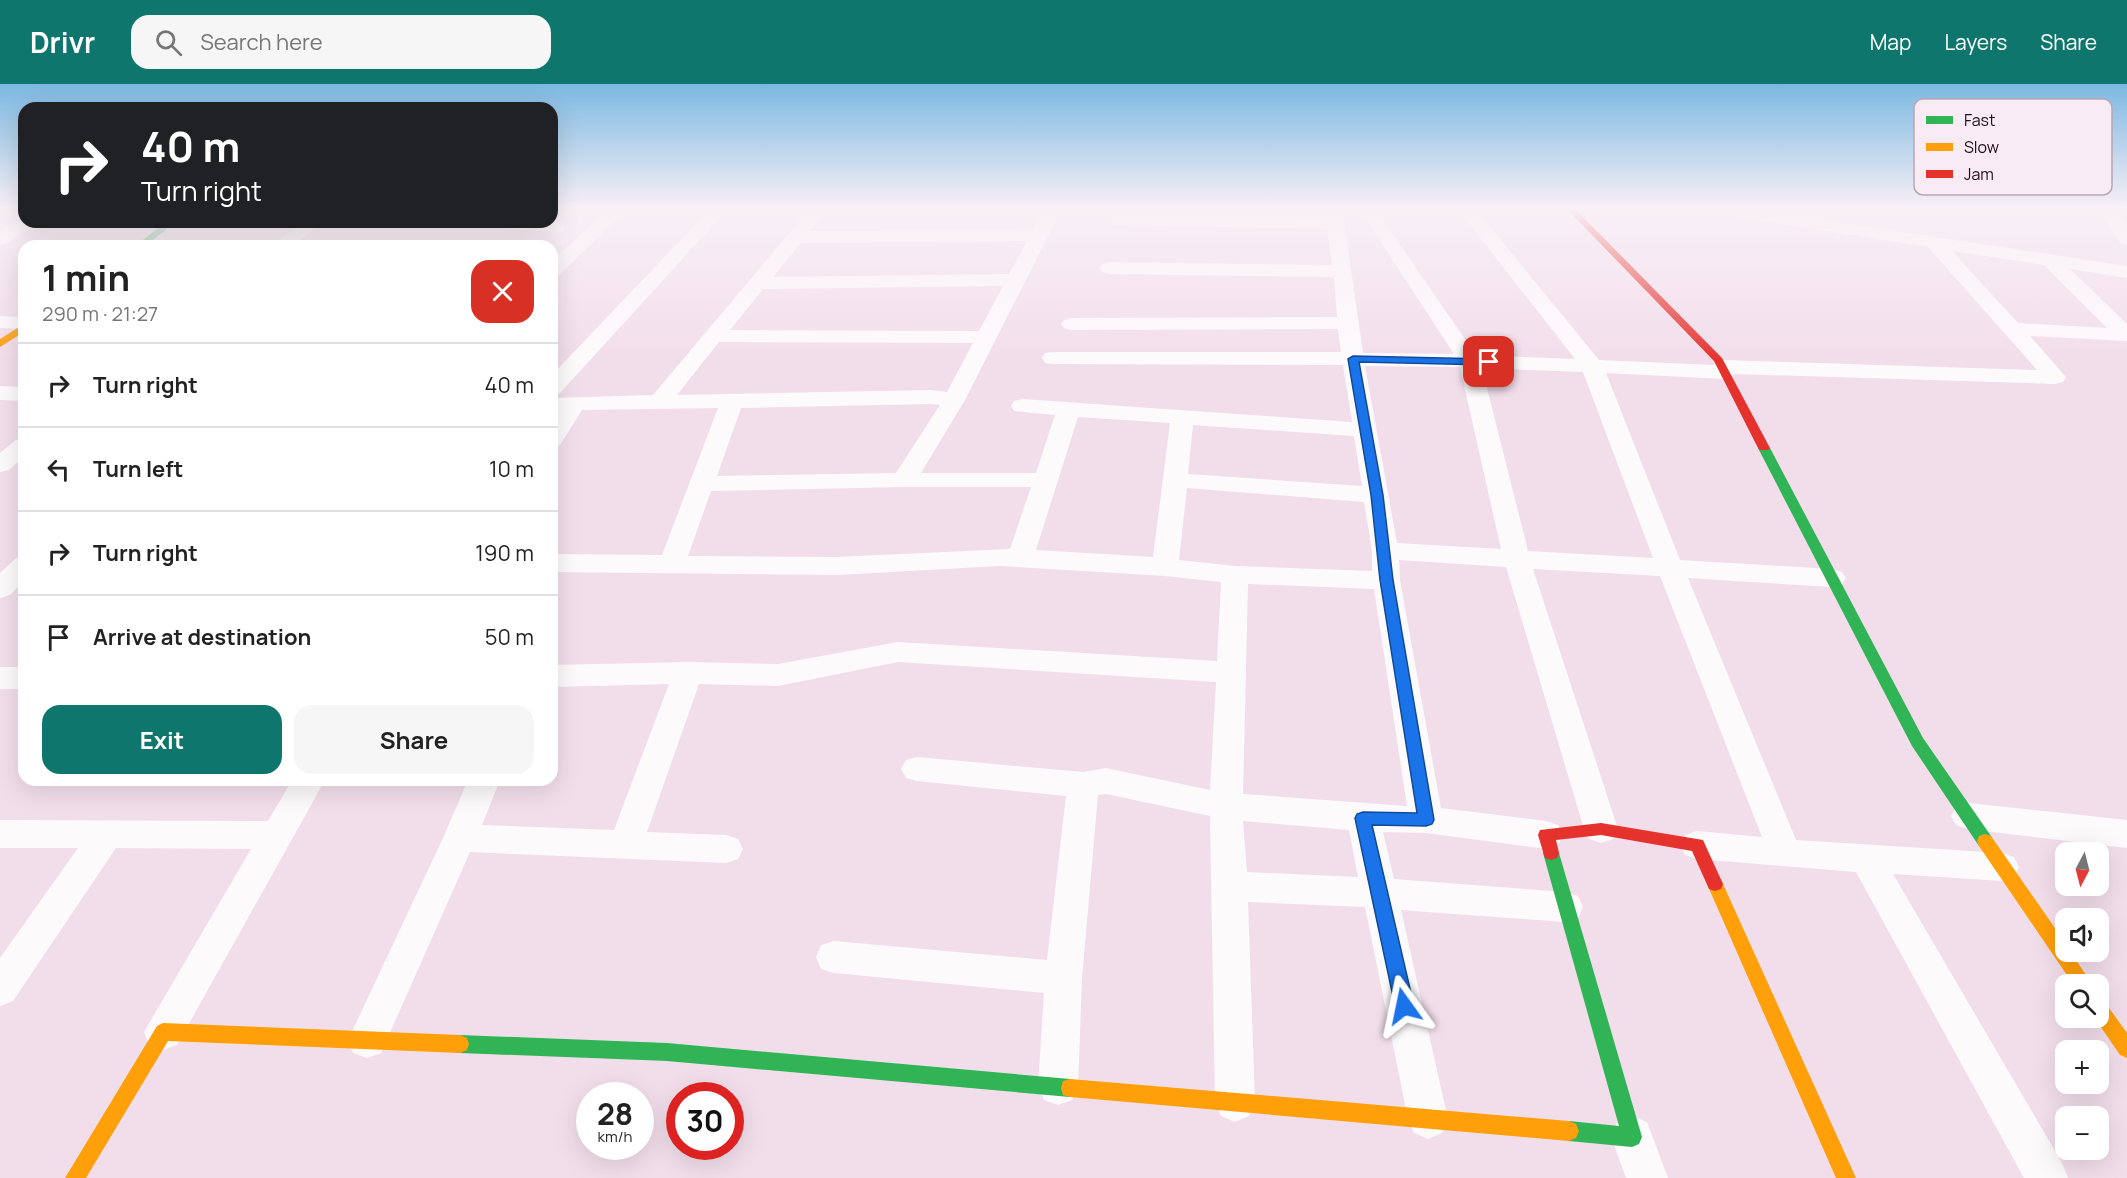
<!DOCTYPE html>
<html lang="en">
<head>
<meta charset="utf-8">
<style>
	:root { --surface:#fff; --page:#f6f6f6; --text:#222; --muted:#767676; --line:#e0e0e0; --accent:#0f766e }
	body { margin:0; font-family:Manrope,sans-serif; background:var(--page); color:var(--text); height:100vh; display:flex; flex-direction:column; font-size:22px; white-space:nowrap }
	* { box-sizing:border-box; margin:0 }
	p { font-size:20px; color:var(--muted) }
	.icon { flex:none; width:33px; height:33px; fill:none; stroke:currentColor; stroke-width:2; stroke-linecap:round; stroke-linejoin:round }
	.map { position:relative; flex:1; overflow:hidden }
	.details { position:absolute; left:18px; top:156px; width:540px; height:546px; display:flex; flex-direction:column; background:var(--surface); border-radius:18px; box-shadow:0 6px 24px #0002 }
	.details>* { flex:none }
	.hud { position:absolute; left:18px; top:18px; width:540px; height:126px; border-radius:18px; box-shadow:0 6px 24px #0002; background:#202124; color:#fff; overflow:hidden }
	.needle { width:39px; rotate:187deg }
	.tools { position:absolute; left:2055px; top:758px; display:grid; gap:12px }
	.tools a { display:grid; place-items:center; width:54px; height:54px; border-radius:12px; background:var(--surface); box-shadow:0 6px 24px #0002; font-size:30px }
	.speed { position:absolute; left:576px; top:998px; display:flex; gap:12px; font-size:30px; font-weight:700; text-align:center }
	.speed>* { display:grid; place-content:center; width:78px; height:78px; border-radius:50%; background:var(--surface); box-shadow:0 6px 24px #0002; line-height:1 }
	.speed small { font-size:15px; font-weight:400 }
	.speed .limit { border:9px solid #d22; background:#fff; color:#111 }
	.pin { position:absolute; display:grid; place-items:center; width:51px; height:51px; color:#fff; margin:-26px; border-radius:12px; box-shadow:0 3px 9px #0006 }
	.me { position:absolute; width:66px; margin:-33px; rotate:348deg; stroke-linejoin:round; filter:drop-shadow(0 0 4px #0008) }
	.turn { display:flex; align-items:center; gap:21px; height:126px; padding:0 24px; font-size:27px }
	.turn .icon { width:78px; height:78px; stroke-width:2.5 }
	.turn b { display:block; font-size:42px; line-height:51px }
	.round { display:grid; place-items:center; flex:none; width:63px; height:63px; border-radius:18px; background:var(--page) }
	.summary { display:flex; align-items:center; justify-content:space-between; height:102px; padding:0 24px }
	h1 { font-size:36px; font-weight:700; line-height:45px }
	.cta { display:flex; gap:12px; margin-top:auto; padding:12px 24px }
	.cta a { flex:1; height:69px; border-radius:18px; background:var(--accent); color:#fff; font-size:24px; font-weight:700; line-height:69px; text-align:center }
	.cta a+a { background:var(--page); color:var(--text) }
	ul { padding:0; list-style:none }
	li { display:flex; align-items:center; gap:18px; height:84px; padding:0 24px; border-top:2px solid var(--line) }
	li div { flex:1 }
	li b { display:block; font-size:22px }
	li em { font-style:normal }
	header { display:flex; align-items:center; gap:36px; box-sizing:border-box; height:84px; padding:0 30px; background:var(--accent); color:#fff }
	header strong { font-size:28px }
	nav { display:flex; gap:33px; margin-inline-start:auto; font-size:21px }
	.search { width:420px; height:54px; background:var(--page); display:flex; align-items:center; gap:15px; box-sizing:border-box; padding:0 21px; border-radius:18px; color:var(--muted); font-size:22px }
	.map>svg:first-child { display:block }
	.lines { fill:none; stroke-linecap:round; stroke-linejoin:round }
	.street { fill:#fdfafc; fill-rule:evenodd }
	.fast { fill:#30b455; fill-rule:evenodd }
	.slow { fill:#ff9f0a; fill-rule:evenodd }
	.jam { fill:#e5322d; fill-rule:evenodd }
	.route { fill:#1a73e8; stroke:#114b97; stroke-width:1.5 }
	.key { fill:#f8ebf3; stroke:#b7a8b2; stroke-width:1.5 }
	.key-label { font-size:16px; fill:#200b1a }
</style>
</head>
<body>
<header>
<strong>Drivr</strong>
<div class="search"><svg class="icon" aria-label="search" viewBox="0 0 24 24"><circle cx="10" cy="10" r="6"/><path d="M15 15l6 6"/></svg>Search here</div>
<nav><a>Map</a><a>Layers</a><a>Share</a></nav>
</header>
<div class="map">
<svg width="2127" height="1094" viewBox="0 0 2127 1094">
	<rect width="100%" height="100%" fill="#f2deeb"/>
	<g class="lines">
		<g class="street">
			<polygon points="603,123 625,123 627,126 559,191 552,193 552,177 606,127"/>
			<polygon points="712,123 730,123 560,309 552,311 552,291"/>
			<path d="M811 123H829L810 147 1033 145 1045 123H1063L965 316 921 389H1036L1055 331 1014 327 1011 322 1014 317 1022 315 1352 338 1343 281 1053 280 1045 279 1042 274 1045 269 1053 268H1341L1338 245 1071 246 1064 244 1061 240 1064 236 1071 234 1337 233 1334 193 1109 190 1102 188 1099 184 1102 180 1109 178 1332 181 1327 145 1114 141 1111 137 1114 133 1120 132 1325 134 1326 123H1345L1347 125 1343 129 1363 269 1454 270 1358 123H1420L1417 127 1378 129 1476 271 1575 275 1456 123H1474L1599 276 1713 281 1722 276 2037 286 1928 163 1706 128 1700 127 1697 123H1738L2127 182V194L2070 185 2127 240V257L2030 252 2066 293 2063 298 2055 300 1735 290 1725 295 1606 289 1680 476 1832 485 1842 488 1846 494 1842 500 1832 503 1688 494 1796 756 2002 769 2014 773 2019 783 2014 793 2002 797 1893 790 2062 1079 2068 1094H2024L1856 788 1697 775 1685 771 1680 761 1685 751 1697 747 1762 753 1660 492 1533 485 1618 745 1613 755 1601 759 1589 755 1584 745 1506 483 1399 476 1400 496 1441 724 1546 737 1558 741 1563 751 1558 761 1546 765 1426 749 1383 748 1394 795 1565 808 1578 812 1583 823 1578 834 1565 838 1401 826 1448 1035 1442 1049 1428 1055 1414 1049 1408 1035 1365 823 1248 818 1255 1018 1249 1032 1235 1038 1221 1032 1215 1018 1210 732 1106 710 1098 711 1082 894 1078 1002 1072 1016 1058 1021 1044 1016 1038 1002 1044 909 834 889 821 885 816 873 821 861 834 857 1047 876 1066 712 917 697 906 694 901 685 906 676 917 673 1083 688 1106 684 1210 706 1216 598 898 578 778 602 699 600 647 748 726 751 738 755 743 765 738 775 726 779 470 768 381 969 367 974 353 969 348 956 443 754 468 696H500L482 741 614 746 669 600 552 603V581L688 578 778 580 898 558 1217 577 1221 498 1165 492 1000 482 836 491 552 488V470L662 471 718 324 582 326 560 361 552 363V337L559 326 552 324V314L653 311ZM1027 157 1009 190 773 193 801 159ZM1952 167 2044 181 2107 244 2018 239ZM1003 202 979 247 730 246 763 205ZM719 258 973 259 947 308 931 306 677 311ZM1365 282 1460 283 1501 465 1397 459ZM1482 284 1583 288 1653 474 1528 467ZM931 320 940 321 896 389 717 392 741 324ZM1078 333 1170 339 1153 473 1036 466ZM1193 341 1354 352 1362 402 1188 390ZM904 403H1031L1010 465 836 473 688 472 711 407ZM1187 404 1364 418 1372 467V487L1235 482 1179 476ZM1248 500 1374 505 1407 722 1243 710ZM1243 737 1349 746 1358 793 1247 788Z"/>
			<polygon points="2097,123 2115,123 2127,141 2127,161 2120,159"/>
			<polygon points="24,133 24,138 36,138 7,159 0,161 0,147"/>
			<polygon points="552,137 563,139 566,143 563,147 557,149 505,144 426,143 420,142 417,138"/>
			<polygon points="302,138 322,138 294,162 273,162"/>
			<polygon points="0,232 24,233 24,245 0,244"/>
			<polygon points="0,302 24,303 24,317 0,316"/>
			<polygon points="24,354 24,373 9,386 0,388 0,369 16,356"/>
			<polygon points="24,472 24,497 10,511 0,514 0,489 15,475"/>
			<rect x="0" y="583" width="24" height="22"/>
			<polygon points="292,696 325,696 177,961 163,966 149,961 144,948 251,765 116,764 13,917 0,922 0,874 78,764 0,764 0,736 268,737"/>
			<polygon points="1968,719 2127,736 2127,764 1968,745 1956,741 1951,732 1956,723"/>
			<polygon points="1632,1032 1647,1038 1668,1094 1626,1094 1611,1053 1617,1038"/>
		</g>
		<g class="fast">
			<polygon points="166,138 176,138 145,162 135,162"/>
			<polygon points="1764,361 1770,364 1923,654 1991,752 1993,757 1991,762 1985,764 1979,762 1912,662 1758,364"/>
			<polygon points="1551,762 1557,764 1559,769 1642,1053 1639,1060 1632,1063 1569,1057 1562,1054 1559,1047 1562,1040 1569,1037 1619,1042 1543,769 1545,764"/>
			<polygon points="460,951 667,959 1070,995 1077,997 1079,1004 1077,1011 1070,1013 667,977 460,969 453,966 451,960 453,954"/>
		</g>
		<g class="slow">
			<polygon points="24,240 24,248 0,263 0,255"/>
			<polygon points="1985,750 1991,752 2066,860 2066,867 2070,867 2092,900 2073,900 1979,762 1977,757 1979,752"/>
			<polygon points="1715,793 1721,795 1723,800 1856,1094 1836,1094 1707,800 1709,795"/>
			<polygon points="2098,915 2104,917 2127,949 2127,974 2120,971 2094,933 2098,933"/>
			<polygon points="163,939 460,951 467,954 469,960 467,966 460,969 168,957 86,1094 65,1094 157,942"/>
			<polygon points="1070,995 1569,1037 1576,1040 1579,1047 1576,1054 1569,1057 1070,1013 1063,1011 1061,1004 1063,997"/>
		</g>
		<g class="jam">
			<polygon points="1565,123 1573,123 1722,274 1770,364 1768,366 1760,366 1758,364 1714,277"/>
			<polygon points="1601,739 1703,756 1723,800 1721,805 1715,807 1709,805 1692,767 1601,751 1556,756 1559,769 1557,774 1551,776 1545,774 1538,751 1540,746"/>
		</g>
	</g>
	<linearGradient id="sky" x2="0" y2="1"><stop stop-color="#7cb8e1"/><stop offset="0.45" stop-color="#f9f0f6"/><stop offset="1" stop-color="#f9f0f6" stop-opacity="0"/></linearGradient>
	<rect width="2127" height="276" fill="url(#sky)"/>
	<polygon class="route" points="1353,272 1489,275 1495,278 1489,281 1359,278 1383,411 1393,496 1434,736 1432,740 1426,742 1372,741 1414,922 1411,928 1404,930 1398,928 1395,922 1355,734 1357,730 1363,728 1417,729 1380,496 1371,411 1348,275"/>
	<rect x="1914" y="15" width="198" height="96" rx="9" class="key"/>
	<rect x="1926" y="32" width="27" height="8" fill="#30b455"/>
	<rect x="1926" y="59" width="27" height="8" fill="#ff9f0a"/>
	<rect x="1926" y="86" width="27" height="8" fill="#e5322d"/>
	<g class="key-label">
		<text x="1964" y="42">Fast</text>
		<text x="1964" y="69">Slow</text>
		<text x="1964" y="96">Jam</text>
	</g>
</svg>
<div class="tools">
<a><svg class="needle" viewBox="-14 -14 28 28"><path d="M0-13l5 13h-10z" fill="#e53935"/><path d="M0 13l5-13h-10z" fill="#767676"/></svg></a>
<a><svg class="icon" aria-label="sound" viewBox="0 0 24 24"><path d="M4 9h4l5-4v14l-5-4H4zM17 9q2 3 0 6"/></svg></a>
<a><svg class="icon" aria-label="search" viewBox="0 0 24 24"><circle cx="10" cy="10" r="6"/><path d="M15 15l6 6"/></svg></a>
<a>+</a>
<a>−</a>
</div>
<div class="speed"><div>28<small>km/h</small></div><div class="limit">30</div></div>
<div class="pin" style="left:1489px;top:278px;background:#d93025"><svg class="icon" aria-label="arrive" viewBox="0 0 24 24"><path d="M6 21V4h12l-3 4 3 4H6"/></svg></div>
<svg class="me" style="left:1404px;top:922px" viewBox="-20 -20 40 40"><path d="M0-17L14 15 0 8-14 15z" fill="#1a73e8" stroke="#fff" stroke-width="4"/></svg>
<div class="hud">
<div class="turn"><svg class="icon" aria-label="right" viewBox="0 0 24 24"><path d="M7 20v-9h11M14 6l5 5-5 5"/></svg><div><b>40 m</b>Turn right</div></div>
</div>
<section class="details">
<div class="summary"><div><h1>1 min</h1><p>290 m · 21:27</p></div><a class="round" style="background:#d93025;color:#fff"><svg class="icon" aria-label="close" viewBox="0 0 24 24"><path d="M6 6l12 12M18 6L6 18"/></svg></a></div>
<ul>
<li><svg class="icon" aria-label="right" viewBox="0 0 24 24"><path d="M7 20v-9h11M14 6l5 5-5 5"/></svg><div><b>Turn right</b></div><em>40 m</em></li>
<li><svg class="icon" aria-label="left" viewBox="0 0 24 24"><path d="M17 20v-9H6M10 6l-5 5 5 5"/></svg><div><b>Turn left</b></div><em>10 m</em></li>
<li><svg class="icon" aria-label="right" viewBox="0 0 24 24"><path d="M7 20v-9h11M14 6l5 5-5 5"/></svg><div><b>Turn right</b></div><em>190 m</em></li>
<li><svg class="icon" aria-label="arrive" viewBox="0 0 24 24"><path d="M6 21V4h12l-3 4 3 4H6"/></svg><div><b>Arrive at destination</b></div><em>50 m</em></li>
</ul>
<div class="cta"><a>Exit</a><a>Share</a></div>
</section>
</div>
</body>
</html>
